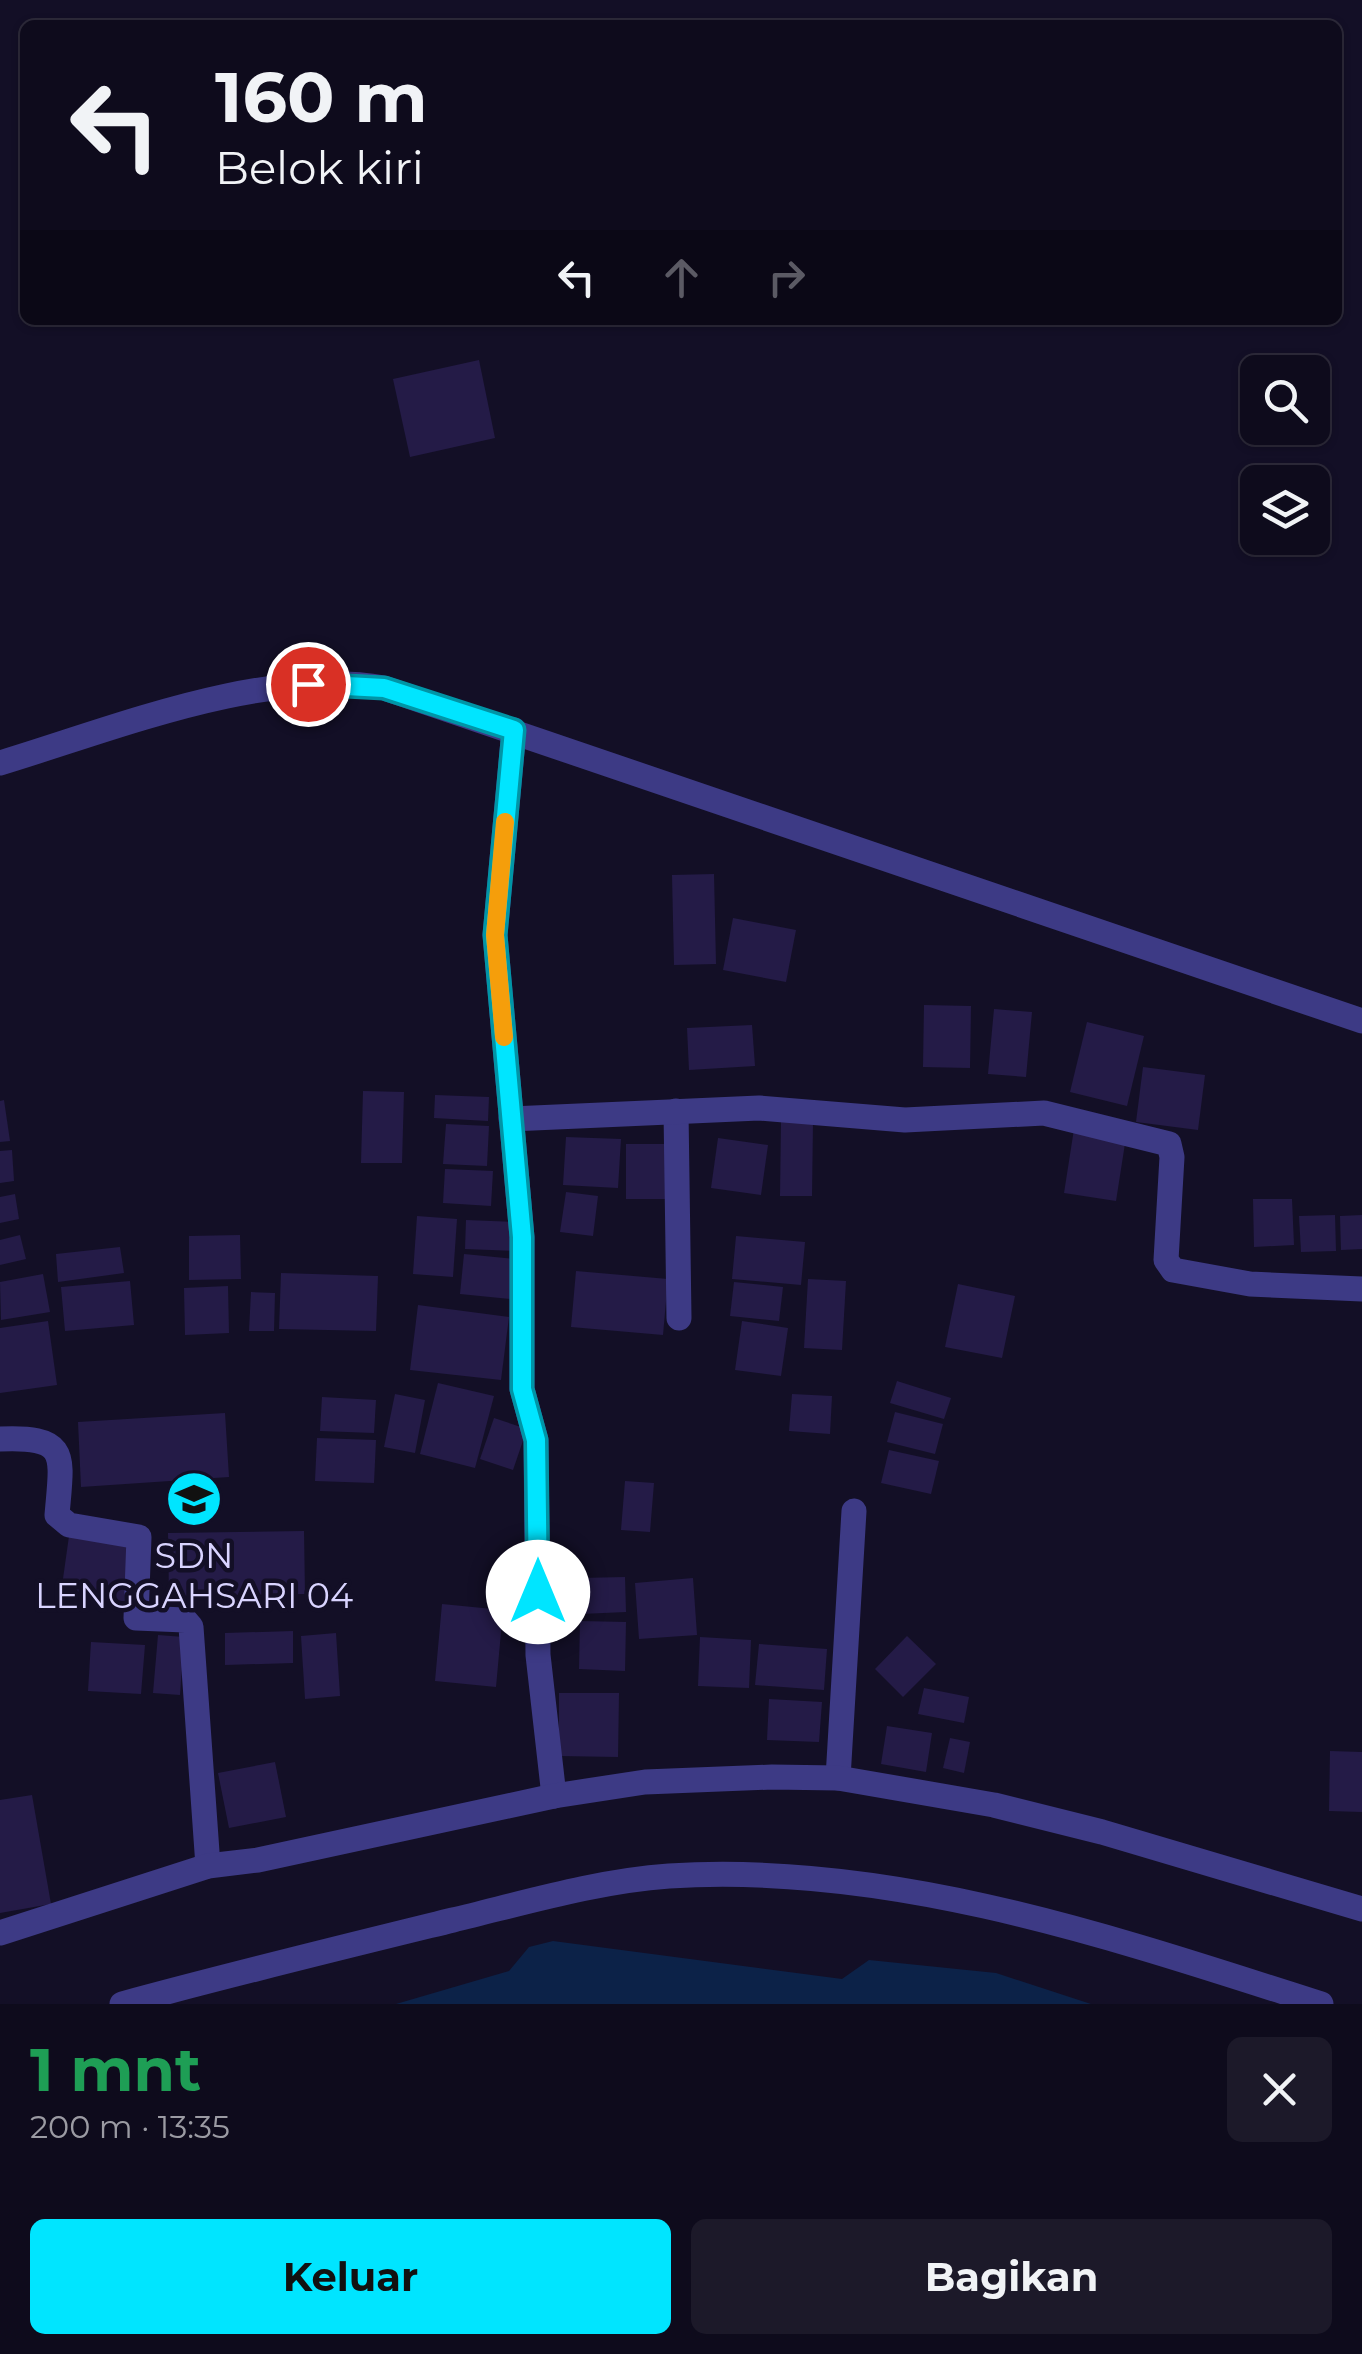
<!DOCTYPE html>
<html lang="id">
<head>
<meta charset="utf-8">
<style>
	:root { --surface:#0e0b1c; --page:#1c1929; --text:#f1f3f6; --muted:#9b9ba3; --line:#2e2b3b; --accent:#00e5ff }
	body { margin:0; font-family:Montserrat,sans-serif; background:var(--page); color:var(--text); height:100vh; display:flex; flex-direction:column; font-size:38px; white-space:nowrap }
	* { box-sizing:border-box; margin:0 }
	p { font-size:32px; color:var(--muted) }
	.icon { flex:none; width:55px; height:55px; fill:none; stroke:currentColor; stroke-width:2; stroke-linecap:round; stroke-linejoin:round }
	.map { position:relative; height:2004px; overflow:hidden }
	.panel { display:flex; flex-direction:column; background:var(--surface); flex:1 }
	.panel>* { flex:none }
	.hud { position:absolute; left:20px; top:20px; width:1322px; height:305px; border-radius:15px; box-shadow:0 2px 8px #0004,0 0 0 2px var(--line); background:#0e0b1c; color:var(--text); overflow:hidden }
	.tools { position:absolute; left:1240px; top:355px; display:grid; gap:20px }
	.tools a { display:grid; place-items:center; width:90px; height:90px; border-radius:15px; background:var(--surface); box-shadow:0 2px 8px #0004,0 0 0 2px var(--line); font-size:50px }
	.pin { position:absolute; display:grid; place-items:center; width:85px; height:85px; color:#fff; margin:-42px; border:5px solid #fff; border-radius:50%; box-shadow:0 2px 10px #0007 }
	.me { position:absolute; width:110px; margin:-55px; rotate:0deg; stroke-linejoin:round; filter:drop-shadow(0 0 8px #0008) }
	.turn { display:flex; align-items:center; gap:35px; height:210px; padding:0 30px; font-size:45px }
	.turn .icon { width:130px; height:130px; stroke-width:2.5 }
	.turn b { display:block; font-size:70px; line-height:85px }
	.lanes { display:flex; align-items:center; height:95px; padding:0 30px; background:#0003; justify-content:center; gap:50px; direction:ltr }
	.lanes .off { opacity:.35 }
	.round { display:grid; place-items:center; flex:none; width:105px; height:105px; border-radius:15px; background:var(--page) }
	.head { display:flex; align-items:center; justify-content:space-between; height:170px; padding:0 30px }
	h1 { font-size:60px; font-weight:700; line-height:75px; color:#1e9e55 }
	.cta { display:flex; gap:20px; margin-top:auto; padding:20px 30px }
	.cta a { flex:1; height:115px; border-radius:15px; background:var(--accent); color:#111; font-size:40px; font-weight:700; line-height:115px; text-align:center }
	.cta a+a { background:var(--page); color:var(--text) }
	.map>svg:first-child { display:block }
	.water { fill:#0c2248 }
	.building { fill:#241b47 }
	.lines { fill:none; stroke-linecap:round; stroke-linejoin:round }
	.minor { stroke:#3d3a85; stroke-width:25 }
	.route-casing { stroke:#0095a6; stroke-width:25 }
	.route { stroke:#00e5ff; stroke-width:18 }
	.slow { stroke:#f59e0b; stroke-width:18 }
	.labels { text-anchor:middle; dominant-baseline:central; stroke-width:9; stroke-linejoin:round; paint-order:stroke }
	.poi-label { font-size:35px; fill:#d9d4ff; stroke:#130f26 }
</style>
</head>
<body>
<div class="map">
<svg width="1362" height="2004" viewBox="0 0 1362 2004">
	<rect width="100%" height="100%" fill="#130f26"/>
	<polygon class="water" points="553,1941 842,1979 869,1960 996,1973 1091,2004 396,2004 509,1971 529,1947"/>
	<g class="building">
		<polygon points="479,360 495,438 410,457 393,379"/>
		<polygon points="714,874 716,964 674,965 672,875"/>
		<polygon points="733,918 796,930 786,982 723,970"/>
		<polygon points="924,1005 971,1006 970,1068 923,1067"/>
		<polygon points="994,1009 1032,1012 1026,1077 988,1074"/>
		<polygon points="1087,1022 1144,1036 1127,1106 1070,1092"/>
		<polygon points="752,1025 755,1066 689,1070 687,1028"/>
		<polygon points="1143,1067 1205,1075 1198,1130 1136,1122"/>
		<polygon points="363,1091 404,1092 402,1163 361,1163"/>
		<polygon points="435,1095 489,1097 488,1121 434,1118"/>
		<polygon points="4,1100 10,1141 0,1142 0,1101"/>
		<polygon points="781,1122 813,1122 812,1196 780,1196"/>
		<polygon points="446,1124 489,1126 487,1166 443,1164"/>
		<polygon points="1074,1129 1126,1137 1116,1201 1064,1193"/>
		<polygon points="566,1137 621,1139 618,1188 563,1185"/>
		<polygon points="718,1138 768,1145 761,1195 711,1188"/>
		<rect x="626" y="1144" width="43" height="55"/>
		<polygon points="12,1150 14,1181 0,1183 0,1151"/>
		<polygon points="445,1169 493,1171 491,1206 443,1203"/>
		<polygon points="566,1192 598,1196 593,1236 560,1232"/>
		<polygon points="15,1194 19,1219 0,1223 0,1197"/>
		<polygon points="1253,1199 1292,1199 1294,1245 1254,1247"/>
		<polygon points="1335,1215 1336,1251 1301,1252 1299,1216"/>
		<polygon points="1362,1215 1362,1249 1341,1250 1340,1216"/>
		<polygon points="417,1216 457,1219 453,1277 413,1274"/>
		<polygon points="466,1220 517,1222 515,1251 465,1249"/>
		<polygon points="20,1235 26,1259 0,1265 0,1240"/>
		<polygon points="240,1235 241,1279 189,1280 189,1236"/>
		<polygon points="736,1236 805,1242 801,1285 732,1279"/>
		<polygon points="120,1247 124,1273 58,1282 56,1254"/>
		<polygon points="464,1254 514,1259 510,1299 460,1294"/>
		<polygon points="576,1271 668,1279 663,1335 571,1327"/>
		<polygon points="281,1273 378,1276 376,1331 279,1329"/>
		<polygon points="43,1274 50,1312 1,1320 0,1282"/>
		<polygon points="808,1279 846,1281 842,1350 804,1348"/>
		<polygon points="130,1281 134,1325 65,1331 61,1287"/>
		<polygon points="734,1282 783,1287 779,1321 730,1316"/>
		<polygon points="958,1284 1015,1296 1002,1358 945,1347"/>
		<polygon points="228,1286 229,1333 185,1335 184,1288"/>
		<polygon points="251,1292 275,1293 274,1331 249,1331"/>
		<polygon points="418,1305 509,1317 501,1380 410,1370"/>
		<polygon points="48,1321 57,1385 0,1393 0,1328"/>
		<polygon points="742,1321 788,1328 781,1376 735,1370"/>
		<polygon points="897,1381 951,1398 944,1419 890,1403"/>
		<polygon points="438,1383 494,1396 475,1468 420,1454"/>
		<polygon points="395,1394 425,1400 415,1453 384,1447"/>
		<polygon points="792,1394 832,1396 830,1434 789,1431"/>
		<polygon points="322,1397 376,1400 374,1433 320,1431"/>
		<polygon points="895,1412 943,1424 935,1454 887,1442"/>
		<polygon points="225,1413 229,1477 81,1487 78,1422"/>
		<polygon points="494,1418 527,1429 513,1470 480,1459"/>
		<polygon points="317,1438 376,1440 374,1483 315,1481"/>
		<polygon points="889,1450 939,1461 931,1494 881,1483"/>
		<polygon points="625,1481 654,1483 650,1532 621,1530"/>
		<polygon points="304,1531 305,1594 169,1596 168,1533"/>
		<polygon points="69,1536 137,1545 129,1602 61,1593"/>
		<polygon points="625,1577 626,1612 581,1614 580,1578"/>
		<polygon points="693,1578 697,1635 639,1639 635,1583"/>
		<polygon points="442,1604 503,1610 496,1687 435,1681"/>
		<polygon points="580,1621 626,1622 625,1671 579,1669"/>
		<polygon points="293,1631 293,1663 225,1665 225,1633"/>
		<polygon points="336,1633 340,1696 305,1699 301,1636"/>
		<polygon points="158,1635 184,1637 180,1695 153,1693"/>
		<polygon points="907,1636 936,1664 903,1697 875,1669"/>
		<polygon points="700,1637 751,1640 749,1688 698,1686"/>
		<polygon points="91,1642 145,1645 141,1694 88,1691"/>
		<polygon points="759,1644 827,1649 824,1690 755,1685"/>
		<polygon points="924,1688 969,1697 964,1723 918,1714"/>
		<polygon points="559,1693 619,1693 618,1757 559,1756"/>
		<polygon points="769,1699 822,1702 819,1742 767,1740"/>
		<polygon points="887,1726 932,1733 926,1772 881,1764"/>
		<polygon points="950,1738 970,1742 964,1773 943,1768"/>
		<polygon points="1330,1751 1362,1752 1362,1812 1329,1811"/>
		<polygon points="275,1762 286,1817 229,1828 218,1773"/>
		<polygon points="32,1795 51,1904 0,1913 0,1800"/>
	</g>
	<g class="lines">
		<g class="minor">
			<polyline points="514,730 495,935 522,1237 522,1389 536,1440 538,1655 554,1796"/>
			<path d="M0 763C116 728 264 667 384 688L1362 1021"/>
			<polyline points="676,1111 679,1318"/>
			<polyline points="511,1119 759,1108 905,1120 1044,1113 1169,1144 1172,1157 1166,1260 1173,1270 1250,1284 1362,1289"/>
			<path d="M0 1439C70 1436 62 1455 57 1515L69 1525 139 1537 136 1618 185 1620 191 1627 208 1866"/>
			<polyline points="838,1778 854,1511"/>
			<polyline points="0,1933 208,1866 258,1860 554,1796 645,1782 772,1777 838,1778 994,1805 1102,1832 1362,1909"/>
			<path d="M122 2004C232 1974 343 1947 453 1920 524 1903 597 1881 669 1876 892 1862 1112 1937 1321 2004"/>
		</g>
	</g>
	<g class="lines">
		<g class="route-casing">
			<polyline id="route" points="308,684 384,688 514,730 495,935 522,1237 522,1389 536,1440 538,1592"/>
		</g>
		<use href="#route" class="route"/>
		<polyline class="slow" points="504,1037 495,935 505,822"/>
	</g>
	<defs>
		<g id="school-disc" transform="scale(2.875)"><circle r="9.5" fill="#00e5ff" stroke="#130f26"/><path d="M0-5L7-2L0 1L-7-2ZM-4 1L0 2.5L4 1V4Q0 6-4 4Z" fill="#111"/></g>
	</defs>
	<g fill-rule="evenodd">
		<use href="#school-disc" x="194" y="1499"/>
	</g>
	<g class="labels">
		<g class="poi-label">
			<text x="194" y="1555">SDN<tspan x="194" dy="40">LENGGAHSARI 04</tspan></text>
		</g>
	</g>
</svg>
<div class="tools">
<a><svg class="icon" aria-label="search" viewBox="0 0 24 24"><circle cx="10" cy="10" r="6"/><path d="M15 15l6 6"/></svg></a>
<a><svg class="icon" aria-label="layers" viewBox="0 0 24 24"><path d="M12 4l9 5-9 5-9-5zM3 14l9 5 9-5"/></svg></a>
</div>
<div class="pin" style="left:308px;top:684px;background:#d93025"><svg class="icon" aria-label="arrive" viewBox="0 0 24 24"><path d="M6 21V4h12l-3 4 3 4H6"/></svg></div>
<svg class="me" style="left:538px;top:1592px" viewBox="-20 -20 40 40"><circle r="19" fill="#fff"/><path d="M0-13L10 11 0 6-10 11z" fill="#00e5ff"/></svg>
<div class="hud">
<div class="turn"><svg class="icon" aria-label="left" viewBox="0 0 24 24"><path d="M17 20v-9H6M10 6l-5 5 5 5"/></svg><div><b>160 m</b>Belok kiri</div></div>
<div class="lanes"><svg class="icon" aria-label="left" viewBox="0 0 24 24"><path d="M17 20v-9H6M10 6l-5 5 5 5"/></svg><svg class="icon off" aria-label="ahead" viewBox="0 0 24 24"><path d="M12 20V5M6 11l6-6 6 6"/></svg><svg class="icon off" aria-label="right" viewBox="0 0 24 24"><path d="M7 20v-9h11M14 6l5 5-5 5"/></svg></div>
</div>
</div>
<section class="panel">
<div class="head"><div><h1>1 mnt</h1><p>200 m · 13:35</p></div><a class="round"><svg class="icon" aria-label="close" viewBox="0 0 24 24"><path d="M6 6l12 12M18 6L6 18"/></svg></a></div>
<div class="cta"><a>Keluar</a><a>Bagikan</a></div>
</section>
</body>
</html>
